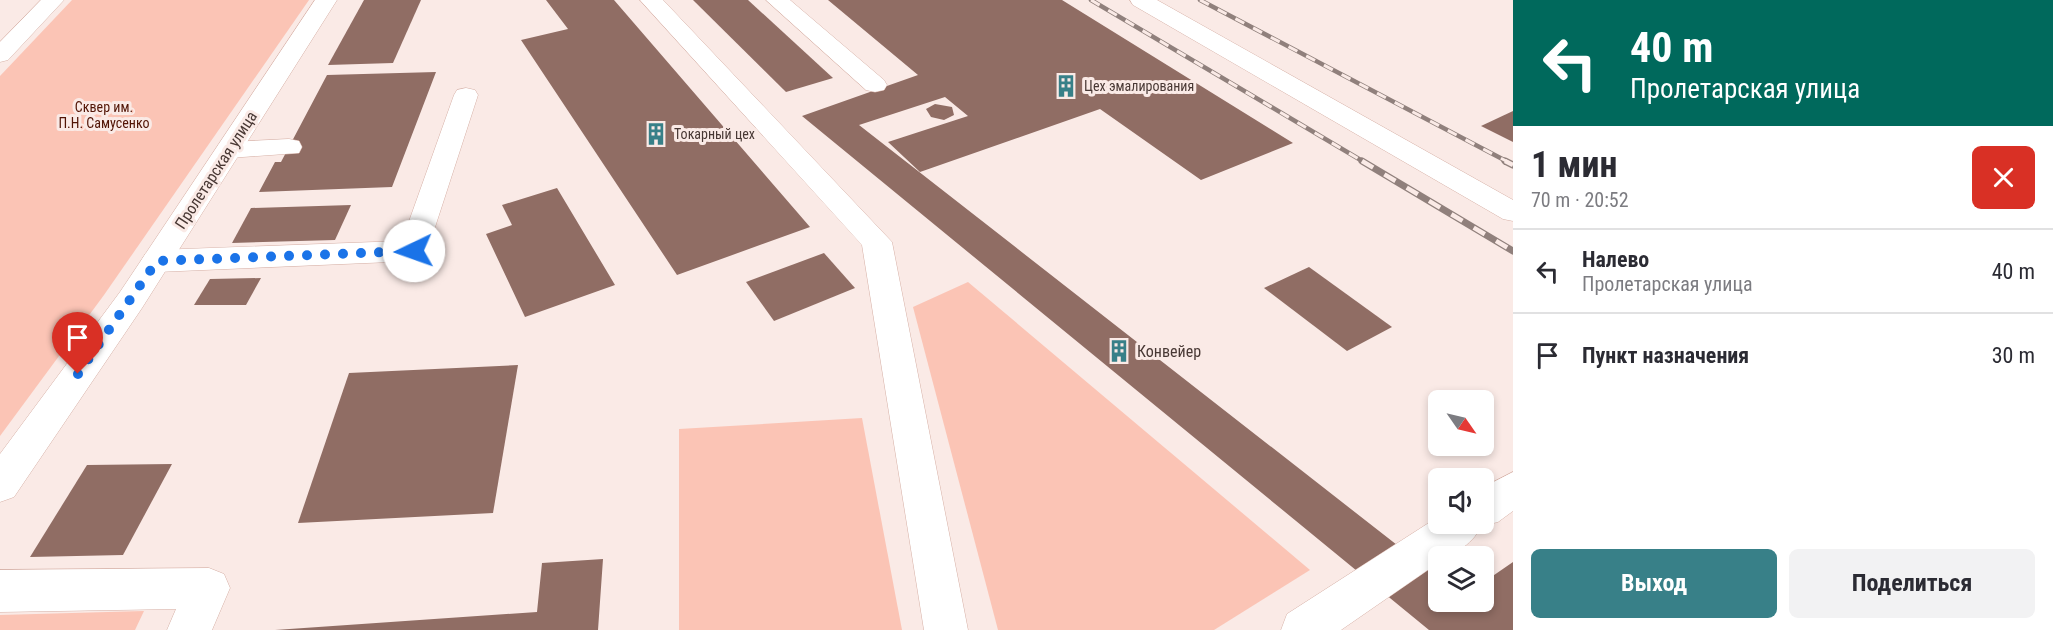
<!DOCTYPE html>
<html lang="ru">
<head>
<meta charset="utf-8">
<style>
	:root { --surface:#fff; --page:#f2f2f3; --text:#2b2b33; --muted:#7c7c81; --line:#e1e1e2; --accent:#388088 }
	body { margin:0; font-family:"Roboto Condensed",sans-serif; background:var(--page); color:var(--text); height:100vh; display:flex; flex-direction:column; font-size:22px; white-space:nowrap }
	* { box-sizing:border-box; margin:0 }
	p { font-size:20px; color:var(--muted) }
	.icon { flex:none; width:33px; height:33px; fill:none; stroke:currentColor; stroke-width:2; stroke-linecap:round; stroke-linejoin:round }
	.map { position:relative; flex:1; overflow:hidden }
	.panel { display:flex; flex-direction:column; background:var(--surface); width:540px }
	.panel>* { flex:none }
	.guide { background:#00695c; color:#fff; overflow:hidden }
	.needle { width:39px; rotate:124deg }
	.fabs { position:absolute; left:1428px; top:390px; display:grid; gap:12px }
	.fabs a { display:grid; place-items:center; width:66px; height:66px; border-radius:9px; background:var(--surface); box-shadow:0 3px 9px #0003; font-size:30px }
	.pin { position:absolute; display:grid; place-items:center; width:51px; height:51px; color:#fff; margin:-62px -26px; border-radius:50% 50% 50% 0; rotate:-45deg; box-shadow:0 0 6px #0007 }
	.pin .icon { rotate:45deg }
	.me { position:absolute; width:66px; margin:-33px; rotate:267deg; stroke-linejoin:round; filter:drop-shadow(0 0 4px #0008) }
	.turn { display:flex; align-items:center; gap:21px; height:126px; padding:0 18px; font-size:27px }
	.turn .icon { width:78px; height:78px; stroke-width:2.5 }
	.turn b { display:block; font-size:42px; line-height:51px }
	.round { display:grid; place-items:center; flex:none; width:63px; height:63px; border-radius:9px; background:var(--page) }
	.headline { display:flex; align-items:center; justify-content:space-between; height:102px; padding:0 18px }
	h1 { font-size:36px; font-weight:700; line-height:45px }
	.cta { display:flex; gap:12px; margin-top:auto; padding:12px 18px }
	.cta a { flex:1; height:69px; border-radius:9px; background:var(--accent); color:#fff; font-size:24px; font-weight:700; line-height:69px; text-align:center }
	.cta a+a { background:var(--page); color:var(--text) }
	ul { padding:0; list-style:none }
	li { display:flex; align-items:center; gap:18px; height:84px; padding:0 18px; border-top:2px solid var(--line) }
	li div { flex:1 }
	li b { display:block; font-size:22px }
	li em { font-style:normal }
	main { display:flex; flex:1; min-height:0 }
	.map>svg:first-child { display:block }
	.green { fill:#fbc4b5 }
	.building { fill:#906d64 }
	.lines { fill:none; stroke-linecap:round; stroke-linejoin:round }
	.minor-casing { stroke:#d6b0a6; stroke-width:1 }
	.major-casing { stroke:#d6b0a6; stroke-width:1 }
	.minor { fill:#fff; fill-rule:evenodd }
	.major { fill:#fff; fill-rule:evenodd }
	.rail-far1-casing { stroke:#90807c; stroke-width:4.5 }
	.rail-casing { stroke:#90807c; stroke-width:7 }
	.rail-far1 { stroke:#faeae6; stroke-width:3; stroke-dasharray:10; stroke-linecap:butt }
	.rail { stroke:#faeae6; stroke-width:4.5; stroke-dasharray:13; stroke-linecap:butt }
	.route { stroke:#1a73e8; stroke-width:10; stroke-dasharray:0 18 }
	.labels { text-anchor:middle; dominant-baseline:central; stroke-width:6; stroke-linejoin:round; paint-order:stroke }
	.far-poi-label { font-size:14px; fill:#483834; stroke:#faeae6; text-anchor:start }
	.far-park-label { font-size:14px; fill:#511405; stroke:#faeae6 }
	.street-label { font-size:16px; fill:#483834; stroke:#faeae6 }
	.poi-label { font-size:16px; fill:#483834; stroke:#faeae6; text-anchor:start }
</style>
</head>
<body>
<main>
<div class="map">
<svg width="1513" height="630" viewBox="0 0 1513 630">
	<rect width="100%" height="100%" fill="#faeae6"/>
	<g class="green">
		<polygon points="72,0 309,0 104,295 0,436 0,76"/>
		<polygon points="968,282 1310,570 1214,630 998,630 913,307"/>
		<polygon points="862,418 902,630 679,630 679,429"/>
		<polygon points="144,611 135,630 0,630 0,615"/>
	</g>
	<g class="building">
		<polygon points="364,0 421,0 393,63 328,65"/>
		<polygon points="546,0 614,0 810,227 677,275 521,40 568,29"/>
		<polygon points="693,0 748,0 833,78 786,92"/>
		<polygon points="828,0 1062,0 1293,143 1201,180 1100,109 920,172 888,142 968,116 945,97 859,125 1438,577 1438,602 1484,602 1484,582 1513,562 1513,630 1429,630 802,116 918,75"/>
		<polygon points="436,72 392,187 259,192 275,162 281,162 327,75"/>
		<polygon points="935,104 952,107 954,115 944,120 931,117 926,109"/>
		<polygon points="1513,111 1513,142 1481,126"/>
		<polygon points="557,188 615,285 525,317 486,234 512,225 502,205"/>
		<polygon points="351,205 335,240 232,243 251,208"/>
		<polygon points="824,253 855,288 774,321 746,282"/>
		<polygon points="1309,267 1392,327 1347,351 1264,288"/>
		<polygon points="261,278 246,305 194,305 210,279"/>
		<polygon points="518,365 493,513 298,523 349,373"/>
		<polygon points="172,464 123,555 30,557 87,465"/>
		<polygon points="603,559 598,630 275,630 537,612 542,563"/>
	</g>
	<g class="lines">
		<g class="minor-casing">
			<g id="minor">
				<polygon points="640,0 663,0 892,242 968,630 924,630 862,245"/>
				<polygon points="766,0 790,0 884,80 887,85 884,90 875,92 866,90"/>
				<polygon points="1130,0 1157,0 1513,200 1513,221 1503,219 1133,5"/>
				<polygon points="466,88 475,90 478,95 425,258 414,261 157,272 146,269 141,261 146,253 157,250 402,241 454,95 457,90"/>
				<polygon points="289,139 299,141 302,147 299,153 229,158 219,156 216,150 219,144 229,142"/>
				<path d="M1513 472V511L1498 522 1481 526C1475 541 1456 556 1438 556V563L1341 630H1281L1287 614 1438 517V524H1484V487Z"/>
				<polygon points="209,568 224,574 230,588 212,630 167,630 176,609 0,612 0,570"/>
			</g>
		</g>
		<g class="major-casing">
			<g id="major">
				<polygon points="41,0 64,0 8,60 0,62 0,42"/>
				<polygon points="315,0 337,0 142,308 14,497 0,502 0,454 120,292"/>
			</g>
		</g>
		<use href="#minor" class="minor"/>
		<use href="#major" class="major"/>
		<g class="rail-far1-casing">
			<g id="rail-far1">
				<polyline points="1091,0 1364,162"/>
				<polyline points="1200,0 1508,162"/>
			</g>
		</g>
		<g class="rail-casing">
			<g id="rail">
				<polyline points="1362,161 1513,251"/>
				<polyline points="1505,161 1513,165"/>
			</g>
		</g>
		<use href="#rail-far1" class="rail-far1"/>
		<use href="#rail" class="rail"/>
	</g>
	<g class="lines">
		<polyline class="route" points="78,374 157,261 414,251"/>
	</g>
	<defs>
		<g id="building-bare" transform="scale(1.8)"><path d="M-4-6H4V6H1V3H-1V6H-4ZM-2.5-4.3h1.7v1.8h-1.7ZM.8-4.3h1.7v1.8H.8ZM-2.5-1h1.7V.8h-1.7ZM.8-1h1.7V.8H.8Z" fill="#388088" stroke="#faeae6" stroke-width="2.5" paint-order="stroke"/></g>
	</defs>
	<g fill-rule="evenodd">
		<use href="#building-bare" x="1066" y="86"/>
		<use href="#building-bare" x="656" y="134"/>
		<use href="#building-bare" x="1119" y="351"/>
	</g>
	<g class="labels">
		<g class="far-poi-label">
			<text x="1084" y="86">Цех эмалирования</text>
			<text x="674" y="134">Токарный цех</text>
		</g>
		<g class="far-park-label">
			<text x="104" y="107">Сквер им.<tspan x="104" dy="16">П.Н. Самусенко</tspan></text>
		</g>
		<g class="street-label">
			<text transform="translate(216 170) rotate(-57)">Пролетарская улица</text>
		</g>
		<g class="poi-label">
			<text x="1137" y="351">Конвейер</text>
		</g>
	</g>
</svg>
<div class="fabs">
<a><svg class="needle" viewBox="-14 -14 28 28"><path d="M0-13l5 13h-10z" fill="#e53935"/><path d="M0 13l5-13h-10z" fill="#7c7c81"/></svg></a>
<a><svg class="icon" aria-label="sound" viewBox="0 0 24 24"><path d="M4 9h4l5-4v14l-5-4H4zM17 9q2 3 0 6"/></svg></a>
<a><svg class="icon" aria-label="layers" viewBox="0 0 24 24"><path d="M12 4l9 5-9 5-9-5zM3 14l9 5 9-5"/></svg></a>
</div>
<div class="pin" style="left:78px;top:374px;background:#d93025"><svg class="icon" aria-label="arrive" viewBox="0 0 24 24"><path d="M6 21V4h12l-3 4 3 4H6"/></svg></div>
<svg class="me" style="left:414px;top:251px" viewBox="-20 -20 40 40"><circle r="19" fill="#fff"/><path d="M0-13L10 11 0 6-10 11z" fill="#1a73e8"/></svg>
</div>
<section class="panel">
<div class="guide">
<div class="turn"><svg class="icon" aria-label="left" viewBox="0 0 24 24"><path d="M17 20v-9H6M10 6l-5 5 5 5"/></svg><div><b>40 m</b>Пролетарская улица</div></div>
</div>
<div class="headline"><div><h1>1 мин</h1><p>70 m · 20:52</p></div><a class="round" style="background:#d93025;color:#fff"><svg class="icon" aria-label="close" viewBox="0 0 24 24"><path d="M6 6l12 12M18 6L6 18"/></svg></a></div>
<ul>
<li><svg class="icon" aria-label="left" viewBox="0 0 24 24"><path d="M17 20v-9H6M10 6l-5 5 5 5"/></svg><div><b>Налево</b><p>Пролетарская улица</p></div><em>40 m</em></li>
<li><svg class="icon" aria-label="arrive" viewBox="0 0 24 24"><path d="M6 21V4h12l-3 4 3 4H6"/></svg><div><b>Пункт назначения</b></div><em>30 m</em></li>
</ul>
<div class="cta"><a>Выход</a><a>Поделиться</a></div>
</section>
</main>
</body>
</html>
